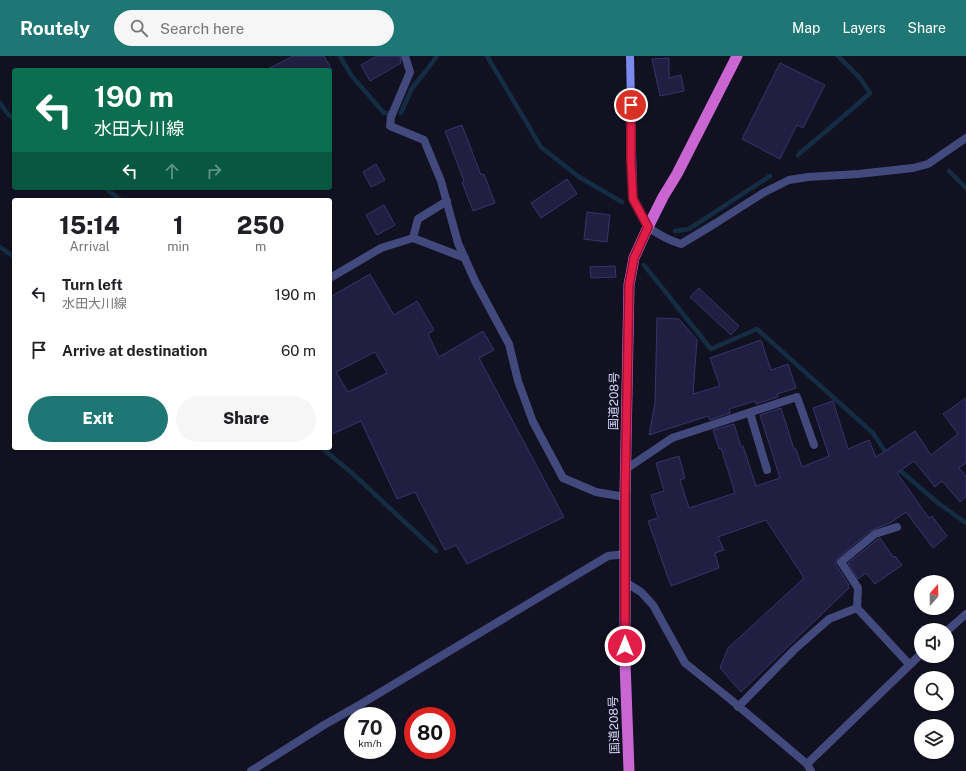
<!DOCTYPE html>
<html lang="en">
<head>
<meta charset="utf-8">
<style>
	:root { --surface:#fff; --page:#f6f6f6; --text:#202124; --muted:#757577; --accent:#1e7774 }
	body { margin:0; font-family:"Public Sans","Noto Sans JP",sans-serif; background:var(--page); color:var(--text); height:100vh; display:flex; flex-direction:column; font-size:15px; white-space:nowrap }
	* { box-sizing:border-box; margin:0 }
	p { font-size:13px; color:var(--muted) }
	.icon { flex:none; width:22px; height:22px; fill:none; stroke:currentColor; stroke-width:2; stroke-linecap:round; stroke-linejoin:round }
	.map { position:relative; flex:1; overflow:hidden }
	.details { position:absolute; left:12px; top:142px; width:320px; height:252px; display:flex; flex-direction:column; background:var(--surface); border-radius:4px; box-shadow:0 1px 3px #0004 }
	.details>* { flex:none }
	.banner { position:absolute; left:12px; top:12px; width:320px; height:122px; border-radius:4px; box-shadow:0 1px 3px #0004; background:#0b6e4f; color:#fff; overflow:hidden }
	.needle { width:26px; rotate:20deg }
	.controls { position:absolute; left:914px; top:519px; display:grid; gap:8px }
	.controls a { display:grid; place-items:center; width:40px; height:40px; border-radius:50%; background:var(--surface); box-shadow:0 1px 3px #0004; font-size:20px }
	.speed { position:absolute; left:344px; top:651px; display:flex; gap:8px; font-size:20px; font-weight:700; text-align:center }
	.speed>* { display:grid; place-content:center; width:52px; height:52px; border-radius:50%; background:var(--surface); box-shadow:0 1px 3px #0004; line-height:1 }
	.speed small { font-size:10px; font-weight:400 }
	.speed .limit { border:6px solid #d22; background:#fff; color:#111 }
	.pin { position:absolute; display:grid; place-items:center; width:34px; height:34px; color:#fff; margin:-17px; border:2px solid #fff; border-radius:50%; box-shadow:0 1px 4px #0007 }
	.me { position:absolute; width:44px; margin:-22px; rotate:0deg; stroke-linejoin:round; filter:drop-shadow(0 0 3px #0008) }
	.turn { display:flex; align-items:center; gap:14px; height:84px; padding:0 16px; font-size:18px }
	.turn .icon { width:52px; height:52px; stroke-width:2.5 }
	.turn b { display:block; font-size:28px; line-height:34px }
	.lanes { display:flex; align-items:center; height:38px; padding:0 16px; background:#0003; justify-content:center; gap:20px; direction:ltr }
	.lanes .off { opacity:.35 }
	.eta { display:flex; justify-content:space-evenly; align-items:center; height:68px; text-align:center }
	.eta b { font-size:24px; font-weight:800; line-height:28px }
	.cta { display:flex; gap:8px; margin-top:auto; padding:8px 16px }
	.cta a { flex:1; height:46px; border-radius:24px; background:var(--accent); color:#fff; font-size:16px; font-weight:800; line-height:46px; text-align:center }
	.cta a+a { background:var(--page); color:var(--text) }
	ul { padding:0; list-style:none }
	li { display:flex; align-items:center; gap:12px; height:56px; padding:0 16px }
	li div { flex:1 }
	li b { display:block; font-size:15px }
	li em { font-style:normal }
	header { display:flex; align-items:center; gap:24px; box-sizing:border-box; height:56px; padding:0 20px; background:var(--accent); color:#fff }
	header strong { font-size:19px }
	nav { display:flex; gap:22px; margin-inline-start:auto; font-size:14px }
	.search { width:280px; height:36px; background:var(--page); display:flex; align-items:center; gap:10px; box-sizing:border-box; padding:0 14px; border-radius:22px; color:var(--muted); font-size:15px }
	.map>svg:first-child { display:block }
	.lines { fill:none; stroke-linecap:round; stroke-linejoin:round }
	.stream { stroke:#142d43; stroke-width:4.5 }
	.building { fill:#211f41; stroke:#37346a; fill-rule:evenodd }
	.minor { stroke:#42497c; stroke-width:8 }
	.secondary { stroke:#7a8aee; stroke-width:8 }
	.trunk { stroke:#ca66d2; stroke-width:11 }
	.route-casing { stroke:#92132f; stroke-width:10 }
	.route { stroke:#e11d48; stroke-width:7 }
	.labels { text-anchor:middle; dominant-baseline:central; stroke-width:4; stroke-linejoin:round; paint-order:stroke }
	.street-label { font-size:12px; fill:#d8d9fa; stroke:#112 }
</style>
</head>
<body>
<header>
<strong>Routely</strong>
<div class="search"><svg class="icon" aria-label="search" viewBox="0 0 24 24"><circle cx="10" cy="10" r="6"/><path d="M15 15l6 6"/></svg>Search here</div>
<nav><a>Map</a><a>Layers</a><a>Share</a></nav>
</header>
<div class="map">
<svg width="966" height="715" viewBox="0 0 966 715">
	<rect width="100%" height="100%" fill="#112"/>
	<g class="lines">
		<g class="stream">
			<polyline points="340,0 351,19 384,57 388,57"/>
			<polyline points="487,0 541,91 579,121 622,146"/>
			<polyline points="0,47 7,57 14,63"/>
			<polyline points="401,57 412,32 426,15 437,0"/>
			<path d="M798 99C822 78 847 58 870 37L860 22 838 0"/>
			<polyline points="949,115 966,132"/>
			<polyline points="105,132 121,144"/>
			<polyline points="675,175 689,173 770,120"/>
			<polyline points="0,191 14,201"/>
			<polyline points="644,209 711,293 757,273 873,377 888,400"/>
			<polyline points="322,392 353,418 436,495"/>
			<polyline points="896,411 938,447 966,467"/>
		</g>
	</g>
	<g class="building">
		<polygon points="293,0 324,0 332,14 266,14"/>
		<polygon points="377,0 400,0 401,7 370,25 361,9"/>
		<polygon points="669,2 669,22 681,19 684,35 660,40 652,3"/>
		<polygon points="780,7 825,29 803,72 797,69 780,103 742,83"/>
		<polygon points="462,69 481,119 484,118 495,147 473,155 462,126 464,125 445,75"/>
		<polygon points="376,108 385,124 371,131 363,116"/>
		<polygon points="567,123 577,138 541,162 531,147"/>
		<polygon points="384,149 395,169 377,179 366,159"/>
		<polygon points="587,156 610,159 607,186 584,183"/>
		<polygon points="615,210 616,221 591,222 590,211"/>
		<path d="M370 218 394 259 417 245 434 274 428 278 439 301 483 275 494 294 479 302 564 461 467 508 456 489 445 494 415 436 397 443 361 365 330 379V241ZM375 296 387 317 348 336 336 316Z"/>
		<polygon points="699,232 739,270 731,279 690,241"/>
		<polygon points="657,262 679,263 697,284 693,338 720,330 710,302 761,284 771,314 788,308 796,332 777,338 778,341 756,348 755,345 729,353 730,357 710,364 708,360 649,379 655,347"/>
		<polygon points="966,342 966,407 959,412 966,420 966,441 960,446 942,425 935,431 914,405 897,417 929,462 932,460 947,480 933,492 906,456 890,467 872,474 838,502 836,504 836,509 849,529 848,530 849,532 741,636 720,612 728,592 804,522 766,464 718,481 724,494 715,497 719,512 671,530 648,465 658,462 651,439 664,435 656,407 679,400 685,422 680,424 689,452 735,437 721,392 719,393 713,374 734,368 741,391 743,390 756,430 780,422 760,359 781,352 794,393 796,393 802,411 829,400 813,352 833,345 848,393 869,384 876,401 915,375 931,399 958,378 943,358"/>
		<polygon points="880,482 894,502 895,500 902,509 875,528 866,517 858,523 848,507 878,483"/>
	</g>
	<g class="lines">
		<g class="minor">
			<polyline points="405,0 410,16 391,61 390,70 424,84 441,125 458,187 475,225 509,288 518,325 533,366 563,422 596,436 625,441"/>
			<path d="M648 171C659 179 668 184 681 188L716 167 763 137 789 124 808 121 858 118 913 112 928 108 966 82"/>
			<polyline points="413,182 418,163 447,145"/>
			<polyline points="330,222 381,192 413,182 465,202"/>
			<polyline points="750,357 767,414"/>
			<polyline points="626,413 672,382 797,341 814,389"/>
			<polyline points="897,471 875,478 841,506 858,532 857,552 909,608"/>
			<polyline points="625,526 641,536 653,549 685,607 730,643 807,708 811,715"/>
			<polyline points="947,575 966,558"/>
			<polyline points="738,651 795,593 829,563 857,552"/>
			<polyline points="807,708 921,598"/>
			<polyline points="251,715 324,669 361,648 608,500 625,498"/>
		</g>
		<polyline class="secondary" points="630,0 633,143 648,171"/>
		<polyline class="trunk" points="629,715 625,606 625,441 629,229 634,202 648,171 663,141 677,118 737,0"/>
	</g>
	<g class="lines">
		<g class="route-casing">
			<polyline id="route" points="625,590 625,442 629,229 634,202 648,171 633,143 631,105 631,49"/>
		</g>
		<use href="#route" class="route"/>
	</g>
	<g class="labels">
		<g class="street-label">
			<text transform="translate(614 345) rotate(-89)">国道208号</text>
			<text transform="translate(614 669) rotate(-92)">国道208号</text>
		</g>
	</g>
</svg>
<div class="controls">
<a><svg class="needle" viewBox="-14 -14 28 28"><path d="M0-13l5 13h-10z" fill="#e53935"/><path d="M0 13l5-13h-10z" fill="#757577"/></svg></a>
<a><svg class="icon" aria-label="sound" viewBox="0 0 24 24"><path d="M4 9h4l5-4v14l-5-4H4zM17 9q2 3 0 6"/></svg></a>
<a><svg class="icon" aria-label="search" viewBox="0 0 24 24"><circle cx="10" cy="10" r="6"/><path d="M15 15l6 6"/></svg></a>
<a><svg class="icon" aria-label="layers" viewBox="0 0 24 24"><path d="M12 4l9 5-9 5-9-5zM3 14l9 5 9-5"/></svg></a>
</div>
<div class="speed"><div>70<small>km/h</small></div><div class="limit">80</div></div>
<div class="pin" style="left:631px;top:49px;background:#d93025"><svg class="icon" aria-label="arrive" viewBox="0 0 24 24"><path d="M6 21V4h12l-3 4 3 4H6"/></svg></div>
<svg class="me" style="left:625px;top:590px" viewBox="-20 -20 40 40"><circle r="17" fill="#e11d48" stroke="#fff" stroke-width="3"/><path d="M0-11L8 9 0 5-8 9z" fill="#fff"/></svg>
<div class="banner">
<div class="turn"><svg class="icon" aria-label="left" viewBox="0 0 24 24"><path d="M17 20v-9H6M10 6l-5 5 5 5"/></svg><div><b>190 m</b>水田大川線</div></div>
<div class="lanes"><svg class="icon" aria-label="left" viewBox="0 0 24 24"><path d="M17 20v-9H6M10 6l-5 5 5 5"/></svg><svg class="icon off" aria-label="ahead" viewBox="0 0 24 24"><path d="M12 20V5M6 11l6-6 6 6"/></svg><svg class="icon off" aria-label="right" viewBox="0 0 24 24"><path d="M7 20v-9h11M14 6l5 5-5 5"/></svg></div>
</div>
<section class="details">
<div class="eta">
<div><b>15:14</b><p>Arrival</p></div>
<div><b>1</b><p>min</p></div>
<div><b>250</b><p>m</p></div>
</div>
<ul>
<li><svg class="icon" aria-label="left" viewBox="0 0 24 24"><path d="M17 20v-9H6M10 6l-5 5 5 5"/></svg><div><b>Turn left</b><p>水田大川線</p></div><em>190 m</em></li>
<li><svg class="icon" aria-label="arrive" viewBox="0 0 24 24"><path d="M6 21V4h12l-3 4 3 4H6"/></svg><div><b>Arrive at destination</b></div><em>60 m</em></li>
</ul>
<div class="cta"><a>Exit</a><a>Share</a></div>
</section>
</div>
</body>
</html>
